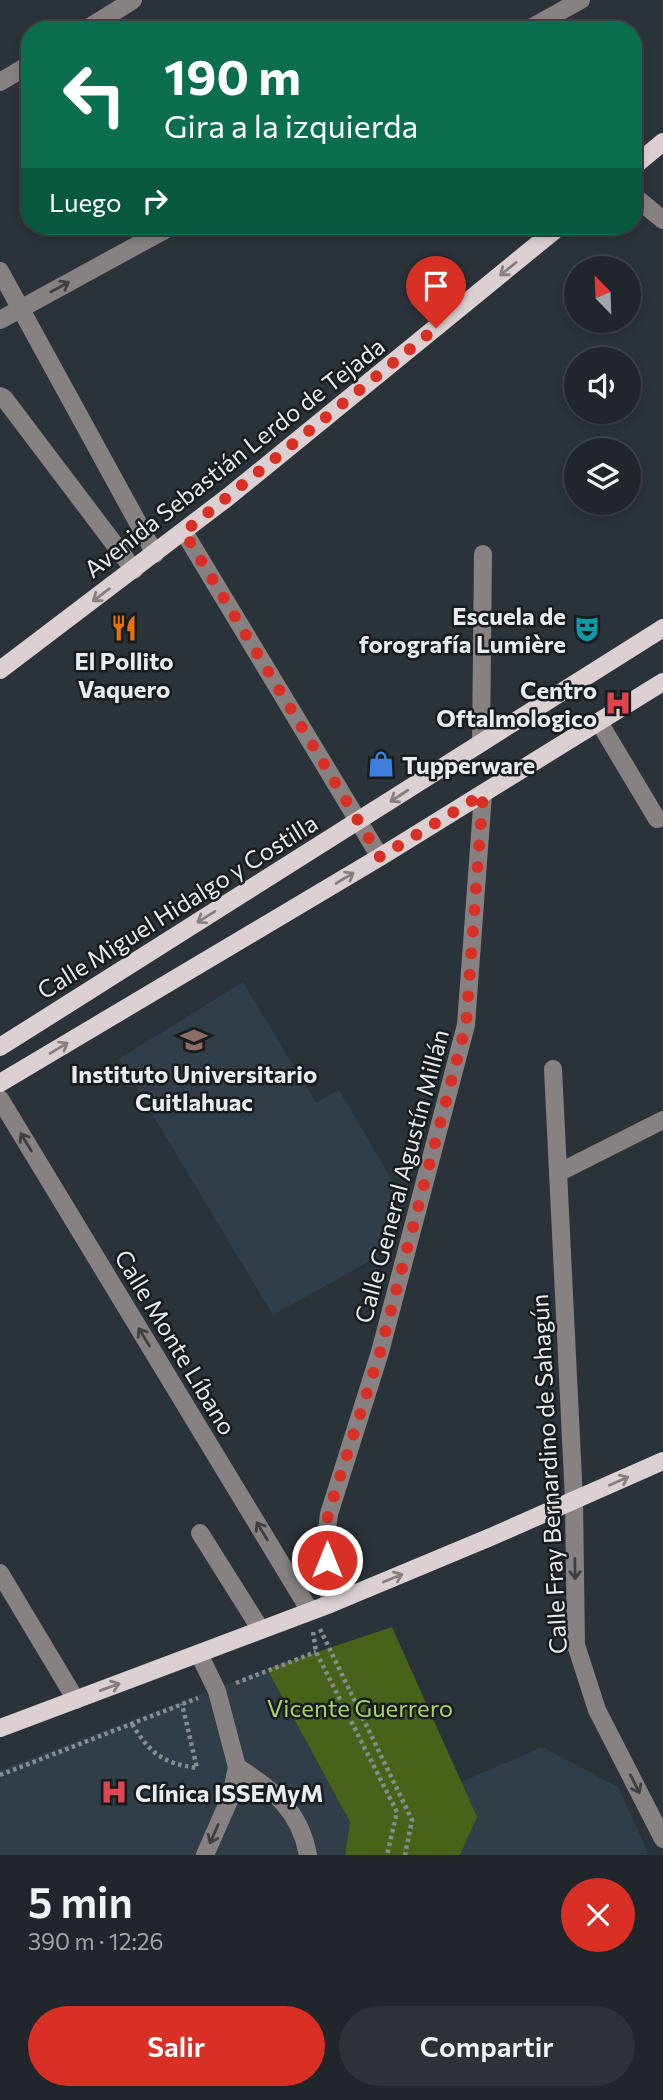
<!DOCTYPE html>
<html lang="es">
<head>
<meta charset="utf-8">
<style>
	:root { --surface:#20262c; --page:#2d3238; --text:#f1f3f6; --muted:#a2a5a9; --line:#3d4348; --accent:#d93025 }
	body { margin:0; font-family:Commissioner,sans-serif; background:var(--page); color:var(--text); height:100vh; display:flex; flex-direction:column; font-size:26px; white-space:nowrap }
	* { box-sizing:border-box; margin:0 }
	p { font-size:23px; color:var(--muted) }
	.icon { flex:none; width:38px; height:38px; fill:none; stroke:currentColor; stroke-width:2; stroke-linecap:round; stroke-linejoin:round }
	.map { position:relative; height:1855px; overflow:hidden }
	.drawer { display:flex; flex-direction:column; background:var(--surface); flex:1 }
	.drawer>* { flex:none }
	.guide { position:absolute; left:21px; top:21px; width:621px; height:214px; border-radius:28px; box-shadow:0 4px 10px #0003,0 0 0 2px var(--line); background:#0b6e4f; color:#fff; overflow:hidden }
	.needle { width:46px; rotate:337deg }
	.tools { position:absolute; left:564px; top:256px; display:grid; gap:14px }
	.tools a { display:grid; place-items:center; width:77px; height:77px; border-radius:50%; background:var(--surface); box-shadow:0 4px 10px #0003,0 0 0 2px var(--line); font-size:35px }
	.pin { position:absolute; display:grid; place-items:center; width:60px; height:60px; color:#fff; margin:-72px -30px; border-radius:50% 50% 50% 0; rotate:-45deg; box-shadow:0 0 7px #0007 }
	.pin .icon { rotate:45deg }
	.me { position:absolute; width:77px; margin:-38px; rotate:0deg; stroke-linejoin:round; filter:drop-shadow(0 0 5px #0008) }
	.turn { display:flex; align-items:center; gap:24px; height:147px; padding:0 28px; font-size:32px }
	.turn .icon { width:91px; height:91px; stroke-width:2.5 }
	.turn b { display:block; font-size:49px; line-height:60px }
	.then { display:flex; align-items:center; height:66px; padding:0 28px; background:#0003; gap:14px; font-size:26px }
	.round { display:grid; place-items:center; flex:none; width:74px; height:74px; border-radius:37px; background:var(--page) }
	.head { display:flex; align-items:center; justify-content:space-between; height:119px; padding:0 28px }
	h1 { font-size:42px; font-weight:600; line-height:52px }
	.cta { display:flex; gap:14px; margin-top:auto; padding:14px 28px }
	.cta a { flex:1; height:80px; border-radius:42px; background:var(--accent); color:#fff; font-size:28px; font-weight:600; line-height:80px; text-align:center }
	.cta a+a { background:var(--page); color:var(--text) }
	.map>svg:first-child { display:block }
	.built { fill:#303e49 }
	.green { fill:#48621a }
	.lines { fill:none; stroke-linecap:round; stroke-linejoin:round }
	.path { stroke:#868c92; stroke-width:4.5; stroke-dasharray:3.5 3.5; stroke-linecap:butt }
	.minor { stroke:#878182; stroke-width:18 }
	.major { stroke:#ddd0d2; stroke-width:18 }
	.oneway { stroke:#847f81 }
	.oneway2 { stroke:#3e3f41 }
	.route { stroke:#d93025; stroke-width:12; stroke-dasharray:0 21.6 }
	.labels { text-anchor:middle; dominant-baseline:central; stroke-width:5; stroke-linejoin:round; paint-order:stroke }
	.street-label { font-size:24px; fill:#e7ecf1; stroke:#171b1e }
	.poi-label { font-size:24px; font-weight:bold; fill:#e7ecf1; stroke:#171b1e; text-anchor:end }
	.park-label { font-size:24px; fill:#a7d362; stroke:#171b1e }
</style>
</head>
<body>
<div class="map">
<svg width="663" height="1855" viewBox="0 0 663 1855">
	<rect width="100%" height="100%" fill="#2b333a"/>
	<g class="built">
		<polygon points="243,982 316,1103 339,1090 395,1185 377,1257 273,1315 119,1059"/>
		<polygon points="267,1669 350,1822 345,1855 0,1855 0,1770"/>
		<polygon points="542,1747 618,1787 649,1855 460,1855 477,1817 461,1782"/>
	</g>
	<polygon class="green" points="392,1627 477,1817 460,1855 345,1855 350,1822 267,1669"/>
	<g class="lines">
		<g class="path">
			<polyline points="320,1629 412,1820 405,1855"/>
			<polyline points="313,1632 316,1652 397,1812 387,1855"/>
			<polyline points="236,1683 316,1652"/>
			<path d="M132 1724C150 1753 162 1763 197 1768L182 1704"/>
			<polyline points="0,1775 198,1698"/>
		</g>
		<g class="minor">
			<polyline points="85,30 133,0"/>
			<polyline points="527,30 581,0"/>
			<polyline points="0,82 30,64"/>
			<polyline points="634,196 663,220"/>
			<polyline points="0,271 155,554"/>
			<polyline points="0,320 172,226"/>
			<polyline points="0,396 4,398 134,570"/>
			<polyline points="184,532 380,857"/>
			<polyline points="599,722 657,819"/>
			<polyline points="481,743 483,554"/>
			<polyline points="553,1069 574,1500 576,1645 597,1710 663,1839"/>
			<polyline points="0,1099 310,1611"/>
			<polyline points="558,1173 663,1120"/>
			<polyline points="200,1533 261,1630"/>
			<polyline points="0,1573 76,1700"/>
			<polyline points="330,1604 326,1538 329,1514 380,1352 466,1025 483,794"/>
			<polyline points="199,1654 217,1691 237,1767 231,1796 205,1855"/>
			<path d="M237 1767C274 1790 300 1811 308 1855"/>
		</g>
		<g class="major">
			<polyline points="634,166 663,142"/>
			<polyline points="0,670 228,497 560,226"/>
			<polyline points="0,1047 663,628"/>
			<polyline points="0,1083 380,857 663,682"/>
			<polyline points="0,1728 330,1604 493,1536 663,1461"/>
		</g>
	</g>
	<defs><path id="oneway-shaft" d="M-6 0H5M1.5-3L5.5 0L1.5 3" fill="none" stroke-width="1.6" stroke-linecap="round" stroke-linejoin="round" transform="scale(1.75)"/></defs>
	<g class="oneway">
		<use href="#oneway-shaft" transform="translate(508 269) rotate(141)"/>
		<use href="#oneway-shaft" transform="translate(101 595) rotate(143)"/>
		<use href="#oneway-shaft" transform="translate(399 796) rotate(147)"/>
		<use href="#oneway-shaft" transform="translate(345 878) rotate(-31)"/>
		<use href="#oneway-shaft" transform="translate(206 917) rotate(148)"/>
		<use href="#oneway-shaft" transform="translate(59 1048) rotate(-31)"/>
		<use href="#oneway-shaft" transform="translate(619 1481) rotate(-24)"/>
		<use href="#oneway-shaft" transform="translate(393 1578) rotate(-22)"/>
		<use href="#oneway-shaft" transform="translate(110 1687) rotate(-20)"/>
	</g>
	<g class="oneway2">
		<use href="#oneway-shaft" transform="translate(60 287) rotate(-29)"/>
		<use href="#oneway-shaft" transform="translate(26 1142) rotate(-121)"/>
		<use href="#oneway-shaft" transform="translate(144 1337) rotate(-121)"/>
		<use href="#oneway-shaft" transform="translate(262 1531) rotate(-121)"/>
		<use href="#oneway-shaft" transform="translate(575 1569) rotate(89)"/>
		<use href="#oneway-shaft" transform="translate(635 1784) rotate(63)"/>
		<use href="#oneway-shaft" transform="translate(214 1834) rotate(114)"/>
	</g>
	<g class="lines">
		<polyline class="route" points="327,1560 326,1538 328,1514 380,1352 466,1025 483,794 380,857 184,532 436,328"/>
	</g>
	<defs>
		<g id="restaurant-bare" transform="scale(2.1)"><path d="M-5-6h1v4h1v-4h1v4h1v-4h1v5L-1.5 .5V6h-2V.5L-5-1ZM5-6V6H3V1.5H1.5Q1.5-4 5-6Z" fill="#e8710a" stroke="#171b1e" stroke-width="2.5" paint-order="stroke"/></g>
		<g id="theatre-bare" transform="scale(2.1)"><path d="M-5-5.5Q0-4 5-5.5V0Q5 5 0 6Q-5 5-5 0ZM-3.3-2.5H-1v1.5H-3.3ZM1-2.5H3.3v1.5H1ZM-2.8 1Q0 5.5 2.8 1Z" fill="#0f9aa8" stroke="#171b1e" stroke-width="2.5" paint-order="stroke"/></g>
		<g id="hospital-bare" transform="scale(2.1)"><path d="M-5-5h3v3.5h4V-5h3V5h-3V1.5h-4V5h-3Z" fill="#e0444e" stroke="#171b1e" stroke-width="2.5" paint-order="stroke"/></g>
		<g id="shop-bare" transform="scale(2.1)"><path d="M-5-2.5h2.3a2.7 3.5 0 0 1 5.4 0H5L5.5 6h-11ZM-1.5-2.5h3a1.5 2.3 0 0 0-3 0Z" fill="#3f7fe0" stroke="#171b1e" stroke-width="2.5" paint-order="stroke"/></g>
		<g id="university-bare" transform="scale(2.1)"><path d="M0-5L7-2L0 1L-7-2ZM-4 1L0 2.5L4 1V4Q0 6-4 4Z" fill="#8d6e63" stroke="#171b1e" stroke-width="2.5" paint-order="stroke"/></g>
	</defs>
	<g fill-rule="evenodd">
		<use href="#restaurant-bare" x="124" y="628"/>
		<use href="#theatre-bare" x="587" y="629"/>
		<use href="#hospital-bare" x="618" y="703"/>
		<use href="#shop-bare" x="381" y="764"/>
		<use href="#university-bare" x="194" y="1040"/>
		<use href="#hospital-bare" x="114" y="1792"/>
	</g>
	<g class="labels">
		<g class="street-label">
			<text transform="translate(234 457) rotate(-38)">Avenida Sebastián Lerdo de Tejada</text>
			<text transform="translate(177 906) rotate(-32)">Calle Miguel Hidalgo y Costilla</text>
			<text transform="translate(401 1176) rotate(-75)">Calle General Agustín Millán</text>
			<text transform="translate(176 1342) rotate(59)">Calle Monte Líbano</text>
			<text transform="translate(548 1474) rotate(-93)">Calle Fray Bernardino de Sahagún</text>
		</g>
		<g class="poi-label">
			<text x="566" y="615">Escuela de<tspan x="566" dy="28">forografía Lumière</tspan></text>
			<text x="124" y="660" text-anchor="middle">El Pollito<tspan x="124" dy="28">Vaquero</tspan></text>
			<text x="597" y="689">Centro<tspan x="597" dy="28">Oftalmologico</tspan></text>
			<text x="402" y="764" text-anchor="start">Tupperware</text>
			<text x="194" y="1073" text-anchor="middle">Instituto Universitario<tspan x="194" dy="28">Cuitlahuac</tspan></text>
			<text x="135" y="1792" text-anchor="start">Clínica ISSEMyM</text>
		</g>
		<g class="park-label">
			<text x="360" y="1707">Vicente Guerrero</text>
		</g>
	</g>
</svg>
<div class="tools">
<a><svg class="needle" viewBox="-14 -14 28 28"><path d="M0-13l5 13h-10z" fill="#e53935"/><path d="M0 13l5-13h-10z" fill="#a2a5a9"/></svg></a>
<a><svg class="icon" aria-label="sound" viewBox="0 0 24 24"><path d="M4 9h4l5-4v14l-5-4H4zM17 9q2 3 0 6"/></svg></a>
<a><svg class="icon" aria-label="layers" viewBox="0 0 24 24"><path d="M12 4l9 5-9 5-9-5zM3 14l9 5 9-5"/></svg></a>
</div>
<div class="pin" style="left:436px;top:328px;background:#d93025"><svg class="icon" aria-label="arrive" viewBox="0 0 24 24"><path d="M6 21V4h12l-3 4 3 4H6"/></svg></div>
<svg class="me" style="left:327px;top:1560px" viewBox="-20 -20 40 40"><circle r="17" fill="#d93025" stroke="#fff" stroke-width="3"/><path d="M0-11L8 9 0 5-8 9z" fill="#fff"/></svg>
<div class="guide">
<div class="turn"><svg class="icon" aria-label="left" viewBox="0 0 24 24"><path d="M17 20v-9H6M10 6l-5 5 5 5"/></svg><div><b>190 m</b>Gira a la izquierda</div></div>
<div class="then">Luego<svg class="icon" aria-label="right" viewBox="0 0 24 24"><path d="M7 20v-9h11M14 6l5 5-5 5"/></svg></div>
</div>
</div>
<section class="drawer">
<div class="head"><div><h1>5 min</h1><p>390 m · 12:26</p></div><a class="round" style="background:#d93025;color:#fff"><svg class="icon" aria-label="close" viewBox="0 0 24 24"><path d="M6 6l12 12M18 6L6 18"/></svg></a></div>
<div class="cta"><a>Salir</a><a>Compartir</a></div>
</section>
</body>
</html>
